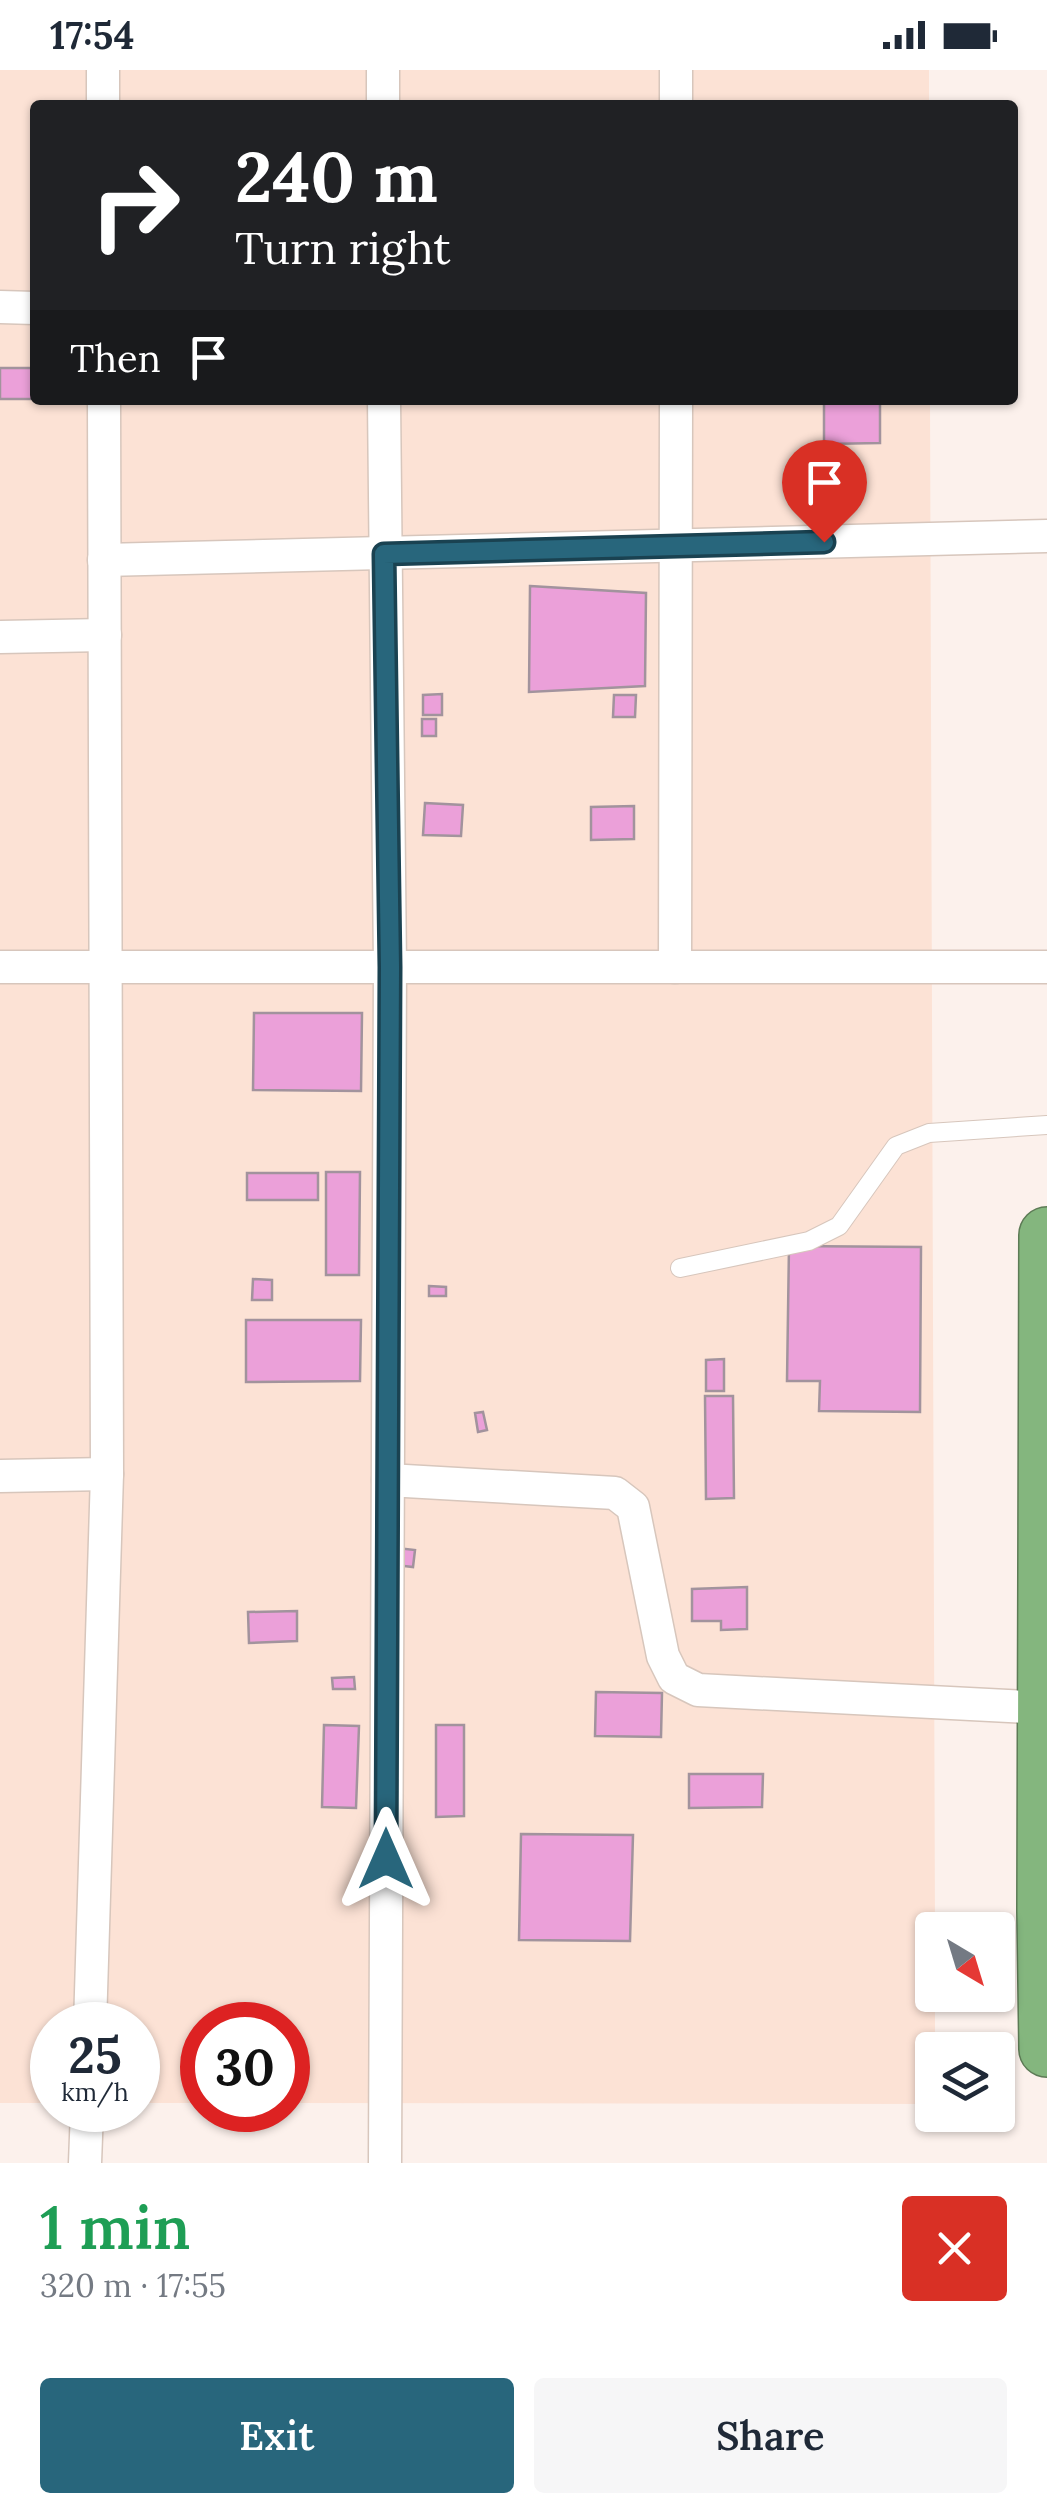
<!DOCTYPE html>
<html lang="en">
<head>
<meta charset="utf-8">
<style>
	:root { --surface:#fff; --page:#f6f6f7; --text:#1f2937; --muted:#747a83; --accent:#28667c }
	body { margin:0; font-family:Lora,serif; background:var(--page); color:var(--text); height:100vh; display:flex; flex-direction:column; font-size:38px; white-space:nowrap }
	* { box-sizing:border-box; margin:0 }
	p { font-size:32px; color:var(--muted) }
	.icon { flex:none; width:55px; height:55px; fill:none; stroke:currentColor; stroke-width:2; stroke-linecap:round; stroke-linejoin:round }
	.map { position:relative; height:2093px; overflow:hidden }
	.drawer { display:flex; flex-direction:column; background:var(--surface); flex:1 }
	.drawer>* { flex:none }
	.top-card { position:absolute; left:30px; top:30px; width:988px; height:305px; border-radius:10px; box-shadow:0 2px 8px #0004; background:#202124; color:#fff; overflow:hidden }
	.needle { width:65px; rotate:142deg }
	.buttons { position:absolute; left:915px; top:1842px; display:grid; gap:20px }
	.buttons a { display:grid; place-items:center; width:100px; height:100px; border-radius:10px; background:var(--surface); box-shadow:0 2px 8px #0004; font-size:50px }
	.speed { position:absolute; left:30px; top:1932px; display:flex; gap:20px; font-size:50px; font-weight:700; text-align:center }
	.speed>* { display:grid; place-content:center; width:130px; height:130px; border-radius:50%; background:var(--surface); box-shadow:0 2px 8px #0004; line-height:1 }
	.speed small { font-size:25px; font-weight:400 }
	.speed .limit { border:15px solid #d22; background:#fff; color:#111 }
	.pin { position:absolute; display:grid; place-items:center; width:85px; height:85px; color:#fff; margin:-102px -42px; border-radius:50% 50% 50% 0; rotate:-45deg; box-shadow:0 0 10px #0007 }
	.pin .icon { rotate:45deg }
	.me { position:absolute; width:110px; margin:-55px; rotate:0deg; stroke-linejoin:round; filter:drop-shadow(0 0 8px #0008) }
	.turn { display:flex; align-items:center; gap:35px; height:210px; padding:0 40px; font-size:45px }
	.turn .icon { width:130px; height:130px; stroke-width:2.5 }
	.turn b { display:block; font-size:70px; line-height:85px }
	.then { display:flex; align-items:center; height:95px; padding:0 40px; background:#0003; gap:20px; font-size:38px }
	.round { display:grid; place-items:center; flex:none; width:105px; height:105px; border-radius:10px; background:var(--page) }
	.headline { display:flex; align-items:center; justify-content:space-between; height:170px; padding:0 40px }
	h1 { font-size:60px; font-weight:600; line-height:75px; color:#1e9e55 }
	.button { display:flex; gap:20px; margin-top:auto; padding:20px 40px }
	.button a { flex:1; height:115px; border-radius:10px; background:var(--accent); color:#fff; font-size:40px; font-weight:600; line-height:115px; text-align:center }
	.button a+a { background:var(--page); color:var(--text) }
	.status { display:flex; justify-content:space-between; align-items:center; height:70px; padding:0 50px; background:var(--surface); direction:ltr }
	.status svg { height:28px; fill:currentColor }
	.map>svg:first-child { display:block }
	.built { fill:#fce2d5 }
	.building { fill:#eba0d9; stroke:#a2939d; stroke-width:2.5 }
	.lines { fill:none; stroke-linecap:round; stroke-linejoin:round }
	.lane-casing { stroke:#d7c6bc; stroke-width:20 }
	.street-casing { stroke:#d7c6bc; stroke-width:35 }
	.highway-casing { stroke:#5d7b56; stroke-width:58 }
	.lane { stroke:#fff; stroke-width:18 }
	.street { stroke:#fff; stroke-width:32 }
	.highway { stroke:#84b67e; stroke-width:55 }
	.route-casing { stroke:#1a4251; stroke-width:25 }
	.route { stroke:#28667c; stroke-width:18 }
</style>
</head>
<body>
<div class="status"><b>17:54</b><svg viewBox="0 0 49 12"><path d="M0 12V9h3v3zM5 12V6h3v6zM10 12V3h3v9zM15 12V0h3v12zM26 1h20v11H26zM47 4h2v5h-2z"/></svg></div>
<div class="map">
<svg width="1047" height="2093" viewBox="0 0 1047 2093">
	<rect width="100%" height="100%" fill="#fcf1ec"/>
	<polygon class="built" points="0,0 929,0 929,35 35,35 35,330 930,330 935,1860 932,1860 932,1925 935,1925 935,1980 932,1980 932,2034 288,2033 288,1955 202,1955 202,2033 138,2033 138,1955 52,1955 52,2033 0,2033"/>
	<g class="building">
		<rect x="0" y="298" width="35" height="31"/>
		<polygon points="824,330 880,330 880,373 824,374"/>
		<polygon points="530,516 646,523 645,616 529,622"/>
		<polygon points="442,624 442,645 423,645 423,625"/>
		<polygon points="614,625 636,625 635,647 613,647"/>
		<rect x="422" y="649" width="14" height="17"/>
		<polygon points="425,733 463,735 461,766 423,765"/>
		<polygon points="634,736 634,769 591,770 591,737"/>
		<polygon points="254,943 362,943 361,1021 253,1020"/>
		<polygon points="326,1102 360,1102 359,1205 326,1205"/>
		<rect x="247" y="1103" width="71" height="27"/>
		<polygon points="789,1176 921,1177 920,1342 819,1341 820,1311 787,1311"/>
		<polygon points="253,1209 272,1210 272,1230 252,1230"/>
		<polygon points="429,1216 446,1217 446,1226 429,1226"/>
		<polygon points="246,1250 361,1250 360,1311 246,1312"/>
		<polygon points="724,1289 724,1321 706,1321 706,1290"/>
		<polygon points="705,1326 733,1326 734,1428 706,1429"/>
		<polygon points="483,1342 487,1360 478,1362 475,1343"/>
		<polygon points="397,1478 415,1480 413,1497 395,1495"/>
		<polygon points="747,1517 747,1559 721,1560 721,1551 692,1551 692,1519"/>
		<polygon points="297,1541 297,1571 249,1573 248,1542"/>
		<polygon points="354,1607 355,1619 333,1619 332,1608"/>
		<polygon points="596,1622 662,1623 661,1667 595,1666"/>
		<polygon points="324,1655 359,1656 356,1738 322,1737"/>
		<polygon points="436,1655 464,1655 464,1746 436,1747"/>
		<polygon points="689,1704 763,1704 762,1737 689,1738"/>
		<polygon points="521,1764 633,1765 630,1871 519,1870"/>
	</g>
	<g class="lines">
		<g class="lane-casing">
			<polyline id="lane" points="680,1198 809,1171 839,1156 896,1076 929,1063 1047,1055"/>
		</g>
		<g class="street-casing">
			<g id="street">
				<polyline points="103,0 103,35"/>
				<polyline points="383,0 383,35"/>
				<polyline points="676,35 676,0"/>
				<polyline points="0,237 35,238"/>
				<polyline points="384,330 390,897 385,2093"/>
				<polyline points="104,490 1047,466"/>
				<polyline points="0,567 105,565"/>
				<polyline points="0,897 1047,897"/>
				<polyline points="675,897 676,330"/>
				<polyline points="0,1406 107,1404"/>
				<polyline points="388,1410 615,1423 633,1437 663,1586 674,1608 698,1620 1045,1638"/>
				<polyline points="90,1955 107,1404 104,330"/>
				<polyline points="85,2093 87,2040"/>
			</g>
		</g>
		<g class="highway-casing">
			<polyline id="highway" points="1047,1165 1045,1842 1047,1979"/>
		</g>
		<use href="#lane" class="lane"/>
		<use href="#street" class="street"/>
		<use href="#highway" class="highway"/>
	</g>
	<g class="lines">
		<g class="route-casing">
			<polyline id="route" points="386,1789 390,897 384,484 824,472"/>
		</g>
		<use href="#route" class="route"/>
	</g>
</svg>
<div class="buttons">
<a><svg class="needle" viewBox="-14 -14 28 28"><path d="M0-13l5 13h-10z" fill="#e53935"/><path d="M0 13l5-13h-10z" fill="#747a83"/></svg></a>
<a><svg class="icon" aria-label="layers" viewBox="0 0 24 24"><path d="M12 4l9 5-9 5-9-5zM3 14l9 5 9-5"/></svg></a>
</div>
<div class="speed"><div>25<small>km/h</small></div><div class="limit">30</div></div>
<div class="pin" style="left:824px;top:472px;background:#d93025"><svg class="icon" aria-label="arrive" viewBox="0 0 24 24"><path d="M6 21V4h12l-3 4 3 4H6"/></svg></div>
<svg class="me" style="left:386px;top:1789px" viewBox="-20 -20 40 40"><path d="M0-17L14 15 0 8-14 15z" fill="#28667c" stroke="#fff" stroke-width="4"/></svg>
<div class="top-card">
<div class="turn"><svg class="icon" aria-label="right" viewBox="0 0 24 24"><path d="M7 20v-9h11M14 6l5 5-5 5"/></svg><div><b>240 m</b>Turn right</div></div>
<div class="then">Then<svg class="icon" aria-label="arrive" viewBox="0 0 24 24"><path d="M6 21V4h12l-3 4 3 4H6"/></svg></div>
</div>
</div>
<section class="drawer">
<div class="headline"><div><h1>1 min</h1><p>320 m · 17:55</p></div><a class="round" style="background:#d93025;color:#fff"><svg class="icon" aria-label="close" viewBox="0 0 24 24"><path d="M6 6l12 12M18 6L6 18"/></svg></a></div>
<div class="button"><a>Exit</a><a>Share</a></div>
</section>
</body>
</html>
